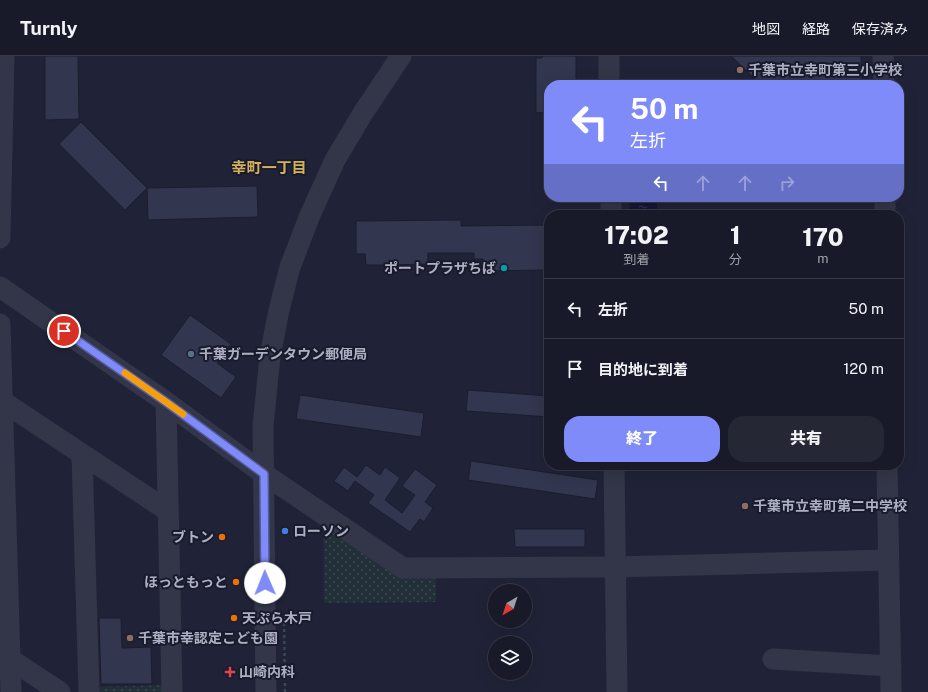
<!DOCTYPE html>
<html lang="ja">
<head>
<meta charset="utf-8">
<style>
	:root { --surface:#181a29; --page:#252735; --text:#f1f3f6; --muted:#9fa1a8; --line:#363846; --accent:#7f8bf8 }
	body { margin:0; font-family:"Public Sans","Noto Sans JP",sans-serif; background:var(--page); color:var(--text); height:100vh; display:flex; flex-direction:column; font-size:15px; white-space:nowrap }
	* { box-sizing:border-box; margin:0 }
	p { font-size:13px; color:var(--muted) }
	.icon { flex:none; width:22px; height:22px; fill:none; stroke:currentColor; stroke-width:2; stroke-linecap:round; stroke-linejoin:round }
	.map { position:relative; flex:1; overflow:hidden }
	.side { position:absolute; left:544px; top:154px; width:360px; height:260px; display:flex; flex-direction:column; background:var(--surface); border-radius:16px; box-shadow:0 4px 16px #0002,0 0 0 1px var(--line) }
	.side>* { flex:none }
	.hud { position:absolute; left:544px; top:24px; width:360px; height:122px; border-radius:16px; box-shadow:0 4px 16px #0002,0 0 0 1px var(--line); background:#7f8bf8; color:#fff; overflow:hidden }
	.needle { width:26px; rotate:219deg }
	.fabs { position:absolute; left:488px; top:528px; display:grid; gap:8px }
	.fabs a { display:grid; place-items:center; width:44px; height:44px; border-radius:50%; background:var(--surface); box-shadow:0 4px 16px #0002,0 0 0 1px var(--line); font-size:20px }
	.pin { position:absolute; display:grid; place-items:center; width:34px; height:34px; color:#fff; margin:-17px; border:2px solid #fff; border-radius:50%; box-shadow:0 1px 4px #0007 }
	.me { position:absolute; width:44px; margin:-22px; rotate:359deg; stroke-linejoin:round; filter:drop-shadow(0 0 3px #0008) }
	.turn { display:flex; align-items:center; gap:14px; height:84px; padding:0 20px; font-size:18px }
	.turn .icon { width:52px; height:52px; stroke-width:2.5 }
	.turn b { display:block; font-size:28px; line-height:34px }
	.lanes { display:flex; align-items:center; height:38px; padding:0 20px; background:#0003; justify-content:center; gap:20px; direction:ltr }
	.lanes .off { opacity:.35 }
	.eta { display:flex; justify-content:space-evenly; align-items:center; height:68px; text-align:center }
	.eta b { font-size:24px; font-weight:800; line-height:28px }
	.action { display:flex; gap:8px; margin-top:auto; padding:8px 20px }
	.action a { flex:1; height:46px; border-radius:16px; background:var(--accent); color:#fff; font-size:16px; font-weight:800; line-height:46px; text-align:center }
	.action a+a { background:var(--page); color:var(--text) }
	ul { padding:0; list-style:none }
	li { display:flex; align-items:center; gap:12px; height:60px; padding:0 20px; border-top:1px solid var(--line) }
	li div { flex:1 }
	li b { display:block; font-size:15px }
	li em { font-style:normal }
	header { display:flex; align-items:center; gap:24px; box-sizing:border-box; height:56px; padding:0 20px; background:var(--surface); border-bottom:1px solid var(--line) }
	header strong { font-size:19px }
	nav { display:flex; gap:22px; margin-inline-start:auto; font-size:14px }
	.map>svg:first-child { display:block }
	.park { fill:url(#park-dots) }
	.water { fill:url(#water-ripples) }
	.building { fill:#32364e; stroke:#1b1d2e }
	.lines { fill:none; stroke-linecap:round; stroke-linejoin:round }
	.path { stroke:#3a4851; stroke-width:2.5; stroke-dasharray:3 3; stroke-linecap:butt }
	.minor { stroke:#333648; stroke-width:21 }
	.route-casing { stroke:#535aa1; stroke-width:10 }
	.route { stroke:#7f8bf8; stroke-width:7 }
	.slow { stroke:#f59e0b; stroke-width:7 }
	.education-dot { fill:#8d6e63; stroke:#191b2c; stroke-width:1.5 }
	.culture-dot { fill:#0f9aa8; stroke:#191b2c; stroke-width:1.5 }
	.service-dot { fill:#5c6f8a; stroke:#191b2c; stroke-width:1.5 }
	.shop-dot { fill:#3f7fe0; stroke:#191b2c; stroke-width:1.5 }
	.food-dot { fill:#e8710a; stroke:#191b2c; stroke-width:1.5 }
	.health-dot { fill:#e0444e; stroke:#191b2c; stroke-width:1.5 }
	.labels { text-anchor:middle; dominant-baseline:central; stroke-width:4; stroke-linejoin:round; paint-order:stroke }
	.poi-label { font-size:14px; font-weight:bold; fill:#adb0c4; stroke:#191b2c; text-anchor:start }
	.neighbourhood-label { font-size:15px; font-weight:bold; fill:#d3b15a; stroke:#191b2c }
</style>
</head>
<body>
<header>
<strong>Turnly</strong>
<nav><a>地図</a><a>経路</a><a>保存済み</a></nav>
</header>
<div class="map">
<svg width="928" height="636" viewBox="0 0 928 636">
	<defs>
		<pattern id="park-dots" width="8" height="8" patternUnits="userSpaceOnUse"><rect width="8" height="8" fill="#222f38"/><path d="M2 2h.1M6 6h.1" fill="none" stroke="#3f4b53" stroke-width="1.8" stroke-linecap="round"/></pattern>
		<pattern id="water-ripples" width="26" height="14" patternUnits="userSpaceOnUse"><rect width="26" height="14" fill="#141834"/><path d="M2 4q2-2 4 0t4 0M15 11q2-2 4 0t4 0" fill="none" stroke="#343750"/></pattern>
	</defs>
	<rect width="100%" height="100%" fill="#202337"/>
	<g class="park">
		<polygon points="323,464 436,518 436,546 324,547"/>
		<polygon points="166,629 166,636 97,636 97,631"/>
	</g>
	<polygon class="water" points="629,141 657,141 657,159 630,159"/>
	<g class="building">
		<polygon points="45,0 78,0 79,63 45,64"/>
		<polygon points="542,0 576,0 576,29 549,29 549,56 536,57 536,2 542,2"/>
		<polygon points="731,0 861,0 862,29 761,29"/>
		<polygon points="81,66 147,132 125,154 59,88"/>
		<polygon points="257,130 258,161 148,164 147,132"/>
		<polygon points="461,164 461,170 549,169 549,214 483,215 483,203 474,203 474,197 428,197 428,208 389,209 366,209 365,198 356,198 356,165"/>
		<polygon points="190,259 231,288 217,307 236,321 221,342 161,299"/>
		<polygon points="468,334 549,340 549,361 466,355"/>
		<polygon points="300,339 424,357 421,381 296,363"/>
		<polygon points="471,405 598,424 595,443 468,424"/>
		<polygon points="366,409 380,419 385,411 400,422 385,444 402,457 415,439 402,430 415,413 437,429 425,446 433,452 424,466 420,463 410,476 368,447 374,439 355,425 348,435 334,425 344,411 357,421"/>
		<polygon points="514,473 585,473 585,491 515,491"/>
		<polygon points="99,562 121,562 122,592 151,591 152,628 101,628"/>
	</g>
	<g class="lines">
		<polyline class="path" points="284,561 285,636"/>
		<g class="minor">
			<polyline points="609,0 609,29"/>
			<polyline points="883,0 884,29"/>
			<polyline points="611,141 611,159"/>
			<polyline points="885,141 885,159"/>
			<polyline points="0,182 4,0"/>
			<polyline points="0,231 166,346 264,418 403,512 615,511 888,504"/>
			<polyline points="0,268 11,636"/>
			<polyline points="2,345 168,455"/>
			<polyline points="166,346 172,636"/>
			<polyline points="82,399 89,636"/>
			<polyline points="614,409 617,636"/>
			<polyline points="887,409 891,636"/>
			<polyline points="10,603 60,636"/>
			<polyline points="773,603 891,610"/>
			<polyline points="266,636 263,370 270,300 279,254 290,211 310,159 335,104 363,57 401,0"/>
		</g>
	</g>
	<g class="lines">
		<g class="route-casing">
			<polyline id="route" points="64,275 166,346 264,418 265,527"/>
		</g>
		<use href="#route" class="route"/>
		<polyline class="slow" points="125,317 183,358"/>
	</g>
	<g class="education-dot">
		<circle cx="740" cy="14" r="4"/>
		<circle cx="745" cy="450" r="4"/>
		<circle cx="130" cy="582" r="4"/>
	</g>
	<circle class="culture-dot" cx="504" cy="212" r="4"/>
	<circle class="service-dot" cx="191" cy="298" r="4"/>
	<circle class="shop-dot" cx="285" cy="475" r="4"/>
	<g class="food-dot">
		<circle cx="222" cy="481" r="4"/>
		<circle cx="236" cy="526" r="4"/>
		<circle cx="234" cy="562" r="4"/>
	</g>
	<path class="health-dot" d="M228 610h4v4h4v4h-4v4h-4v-4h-4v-4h4z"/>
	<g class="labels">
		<g class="poi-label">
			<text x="748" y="14">千葉市立幸町第三小学校</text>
			<text x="496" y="212" text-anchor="end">ポートプラザちば</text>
			<text x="199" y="298">千葉ガーデンタウン郵便局</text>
			<text x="753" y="450">千葉市立幸町第二中学校</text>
			<text x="293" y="475">ローソン</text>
			<text x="214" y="481" text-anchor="end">ブトン</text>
			<text x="228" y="526" text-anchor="end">ほっともっと</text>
			<text x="242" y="562">天ぷら木戸</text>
			<text x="138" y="582">千葉市幸認定こども園</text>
			<text x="239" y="616">山崎内科</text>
		</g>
		<g class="neighbourhood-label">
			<text x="269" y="111">幸町一丁目</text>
		</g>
	</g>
</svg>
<div class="fabs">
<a><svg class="needle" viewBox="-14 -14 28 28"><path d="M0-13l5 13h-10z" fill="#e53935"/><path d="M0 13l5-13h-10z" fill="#9fa1a8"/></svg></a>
<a><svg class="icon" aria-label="layers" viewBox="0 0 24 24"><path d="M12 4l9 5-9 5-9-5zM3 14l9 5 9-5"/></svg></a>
</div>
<div class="pin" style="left:64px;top:275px;background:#d93025"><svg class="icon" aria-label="arrive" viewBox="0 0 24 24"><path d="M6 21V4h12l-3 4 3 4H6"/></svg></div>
<svg class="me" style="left:265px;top:527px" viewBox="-20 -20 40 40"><circle r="19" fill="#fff"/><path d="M0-13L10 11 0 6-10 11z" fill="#7f8bf8"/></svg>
<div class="hud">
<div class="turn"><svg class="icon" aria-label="left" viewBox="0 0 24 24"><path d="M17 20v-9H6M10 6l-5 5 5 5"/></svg><div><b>50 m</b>左折</div></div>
<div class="lanes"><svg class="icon" aria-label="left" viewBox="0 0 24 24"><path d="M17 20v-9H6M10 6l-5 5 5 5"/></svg><svg class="icon off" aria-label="ahead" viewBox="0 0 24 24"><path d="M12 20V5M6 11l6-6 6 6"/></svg><svg class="icon off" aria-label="ahead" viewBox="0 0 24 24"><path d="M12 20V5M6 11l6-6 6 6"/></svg><svg class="icon off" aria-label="right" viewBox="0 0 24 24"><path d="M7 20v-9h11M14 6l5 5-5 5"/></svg></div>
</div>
<section class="side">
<div class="eta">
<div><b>17:02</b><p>到着</p></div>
<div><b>1</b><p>分</p></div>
<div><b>170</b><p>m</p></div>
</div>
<ul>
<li><svg class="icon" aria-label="left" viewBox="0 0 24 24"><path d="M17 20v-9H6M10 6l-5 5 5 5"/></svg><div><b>左折</b></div><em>50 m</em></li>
<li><svg class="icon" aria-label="arrive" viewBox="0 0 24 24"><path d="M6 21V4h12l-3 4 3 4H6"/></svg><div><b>目的地に到着</b></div><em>120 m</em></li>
</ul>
<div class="action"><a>終了</a><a>共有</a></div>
</section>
</div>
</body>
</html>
